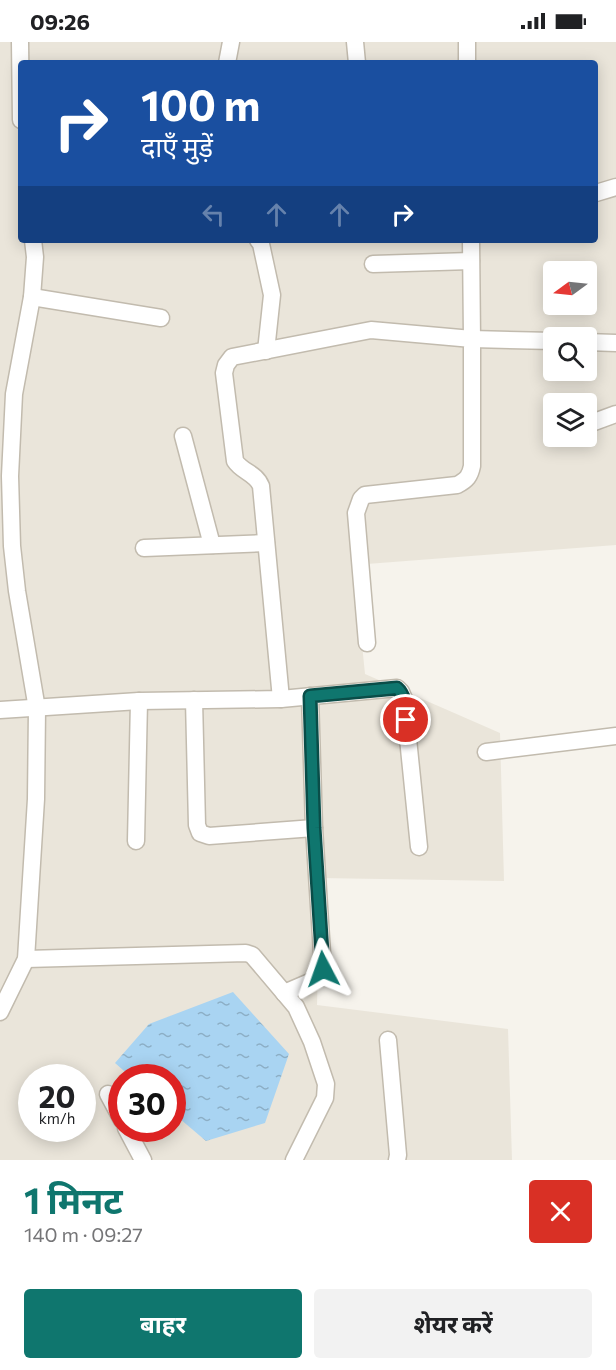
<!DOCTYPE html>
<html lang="hi">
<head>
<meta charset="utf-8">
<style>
	:root { --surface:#fff; --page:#f2f2f2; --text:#202124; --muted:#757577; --accent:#0f766e }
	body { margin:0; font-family:Commissioner,"Noto Sans Devanagari",sans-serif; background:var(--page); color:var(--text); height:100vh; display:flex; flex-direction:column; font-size:22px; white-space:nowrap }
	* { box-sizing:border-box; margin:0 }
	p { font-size:20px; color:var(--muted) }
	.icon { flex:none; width:33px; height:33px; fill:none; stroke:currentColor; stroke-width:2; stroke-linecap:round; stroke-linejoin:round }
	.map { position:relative; height:1118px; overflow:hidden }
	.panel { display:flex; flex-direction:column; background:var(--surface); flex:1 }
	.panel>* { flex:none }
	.top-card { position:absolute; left:18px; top:18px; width:580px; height:183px; border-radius:6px; box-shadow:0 3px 15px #0003; background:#1a4fa0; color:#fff; overflow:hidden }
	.needle { width:39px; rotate:255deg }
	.controls { position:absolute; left:543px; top:219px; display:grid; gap:12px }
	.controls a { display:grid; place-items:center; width:54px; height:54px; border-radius:6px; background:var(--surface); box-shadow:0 3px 15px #0003; font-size:30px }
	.speed { position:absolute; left:18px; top:1022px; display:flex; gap:12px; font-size:30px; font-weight:700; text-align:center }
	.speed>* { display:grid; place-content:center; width:78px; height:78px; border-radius:50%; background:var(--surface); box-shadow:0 3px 15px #0003; line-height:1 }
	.speed small { font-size:15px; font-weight:400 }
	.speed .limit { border:9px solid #d22; background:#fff; color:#111 }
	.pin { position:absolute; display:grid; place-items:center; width:51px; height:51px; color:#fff; margin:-26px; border:3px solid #fff; border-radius:50%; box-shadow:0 2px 6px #0007 }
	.me { position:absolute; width:66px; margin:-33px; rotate:356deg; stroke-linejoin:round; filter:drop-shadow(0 0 4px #0008) }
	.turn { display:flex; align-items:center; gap:21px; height:126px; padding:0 24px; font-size:27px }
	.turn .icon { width:78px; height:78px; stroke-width:2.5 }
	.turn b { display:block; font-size:42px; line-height:51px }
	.lanes { display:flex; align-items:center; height:57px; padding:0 24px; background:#0003; justify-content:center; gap:30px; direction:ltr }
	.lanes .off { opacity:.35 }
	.round { display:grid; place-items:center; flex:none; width:63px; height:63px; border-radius:6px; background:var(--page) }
	.summary { display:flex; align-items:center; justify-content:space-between; height:102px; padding:0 24px }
	h1 { font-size:36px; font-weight:700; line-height:45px; color:var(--accent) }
	.cta { display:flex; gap:12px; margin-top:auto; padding:12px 24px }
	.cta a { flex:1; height:69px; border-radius:6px; background:var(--accent); color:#fff; font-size:24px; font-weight:700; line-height:69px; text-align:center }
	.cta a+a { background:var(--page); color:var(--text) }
	.status { display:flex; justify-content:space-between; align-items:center; height:42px; padding:0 30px; background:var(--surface); direction:ltr }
	.status svg { height:16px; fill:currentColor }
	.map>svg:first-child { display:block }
	.residential { fill:#eae5da; fill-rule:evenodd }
	.water { fill:url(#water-ripples) }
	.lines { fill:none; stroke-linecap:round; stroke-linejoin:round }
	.street-casing { stroke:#c2bbae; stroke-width:19 }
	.street { stroke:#fff; stroke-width:16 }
	.route-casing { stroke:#0a4d48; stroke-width:15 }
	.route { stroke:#0f766e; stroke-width:10 }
</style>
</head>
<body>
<div class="status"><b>09:26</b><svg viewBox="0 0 49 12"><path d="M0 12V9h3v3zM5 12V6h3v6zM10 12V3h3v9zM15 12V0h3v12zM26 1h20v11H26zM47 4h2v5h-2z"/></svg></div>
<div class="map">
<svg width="616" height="1118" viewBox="0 0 616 1118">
	<defs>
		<pattern id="water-ripples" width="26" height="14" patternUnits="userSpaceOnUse" patternTransform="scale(1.5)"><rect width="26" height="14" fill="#a9d4f2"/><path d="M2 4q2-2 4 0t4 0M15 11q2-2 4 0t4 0" fill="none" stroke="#8caec5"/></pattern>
	</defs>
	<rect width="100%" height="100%" fill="#f6f3ec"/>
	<path class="residential" d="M0 0H616V503L354 523 365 632 500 691 504 839 320 836 317 963 508 987 512 1118H0ZM21 21H596V198H21ZM554 230H586V262H554ZM554 296H586V328H554ZM554 362H586V394H554ZM32 1035H82V1086H32ZM122 1035H172V1086H122Z"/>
	<polygon class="water" points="233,950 289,1012 265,1081 206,1099 173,1071 172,1035 131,1035 115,1021 149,982"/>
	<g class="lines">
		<g class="street-casing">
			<g id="street">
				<polyline points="20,0 21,78"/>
				<polyline points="355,0 357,21"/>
				<polyline points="467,0 467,21"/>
				<polyline points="227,21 231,0"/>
				<polyline points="596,151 616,145"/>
				<polyline points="258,198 261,202 272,253 266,309"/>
				<polyline points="471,198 472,297 554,299"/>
				<polyline points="373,222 471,219"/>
				<polyline points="32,255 161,276"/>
				<polyline points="586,300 616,301"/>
				<polyline points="586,383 616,372"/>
				<polyline points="183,394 212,503"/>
				<polyline points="144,506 266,501"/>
				<path d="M281 657 261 444C256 431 242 430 235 419L224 331 226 323 232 315 371 288 472 297V424C470 434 467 438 457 443L365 453 361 457 356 471 367 601"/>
				<polyline points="194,658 197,783 200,791 209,794 314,786"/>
				<polyline points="0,668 139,659 281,657 397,646 401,650 404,657 419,805"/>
				<polyline points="486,710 616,694"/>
				<polyline points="136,799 139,659"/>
				<polyline points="26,917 246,911 252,913 296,965 312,1000 326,1042 325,1056 294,1118"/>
				<polyline points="284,951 319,936 323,927 314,786 310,654"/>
				<polyline points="0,970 26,917 36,757 37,667 17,549 12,504 10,434 14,352 32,255 35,215 33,198"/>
				<polyline points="388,998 398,1113 397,1118"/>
				<polyline points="108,1052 122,1078"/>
				<polyline points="126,1086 143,1118"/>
			</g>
		</g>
		<use href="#street" class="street"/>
	</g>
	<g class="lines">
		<g class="route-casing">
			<path id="route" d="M323 927 314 786 310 654 397 646C406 654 405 667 406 678"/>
		</g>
		<use href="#route" class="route"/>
	</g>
</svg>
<div class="controls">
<a><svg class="needle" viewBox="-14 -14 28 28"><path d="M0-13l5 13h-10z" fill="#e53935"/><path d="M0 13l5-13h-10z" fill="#757577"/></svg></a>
<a><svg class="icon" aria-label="search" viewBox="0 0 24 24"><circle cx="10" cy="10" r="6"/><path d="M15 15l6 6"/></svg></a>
<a><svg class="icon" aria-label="layers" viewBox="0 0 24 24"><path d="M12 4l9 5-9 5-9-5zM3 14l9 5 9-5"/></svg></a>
</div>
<div class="speed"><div>20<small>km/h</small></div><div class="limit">30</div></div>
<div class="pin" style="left:406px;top:678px;background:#d93025"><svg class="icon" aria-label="arrive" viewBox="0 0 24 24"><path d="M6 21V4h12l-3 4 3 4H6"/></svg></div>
<svg class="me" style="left:323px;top:927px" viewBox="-20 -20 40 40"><path d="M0-17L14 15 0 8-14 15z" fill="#0f766e" stroke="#fff" stroke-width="4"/></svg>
<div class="top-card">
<div class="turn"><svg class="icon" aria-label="right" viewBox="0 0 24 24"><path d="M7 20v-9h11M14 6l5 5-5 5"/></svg><div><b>100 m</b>दाएँ मुड़ें</div></div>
<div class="lanes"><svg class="icon off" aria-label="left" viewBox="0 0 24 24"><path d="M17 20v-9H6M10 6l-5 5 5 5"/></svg><svg class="icon off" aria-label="ahead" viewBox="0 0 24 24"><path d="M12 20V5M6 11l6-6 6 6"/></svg><svg class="icon off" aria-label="ahead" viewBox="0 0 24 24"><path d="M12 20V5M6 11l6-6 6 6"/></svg><svg class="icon" aria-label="right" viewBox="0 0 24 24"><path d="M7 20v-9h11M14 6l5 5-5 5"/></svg></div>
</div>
</div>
<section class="panel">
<div class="summary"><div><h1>1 मिनट</h1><p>140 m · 09:27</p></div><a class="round" style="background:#d93025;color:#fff"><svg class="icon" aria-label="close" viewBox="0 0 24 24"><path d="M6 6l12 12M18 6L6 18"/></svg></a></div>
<div class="cta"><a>बाहर</a><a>शेयर करें</a></div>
</section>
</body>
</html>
